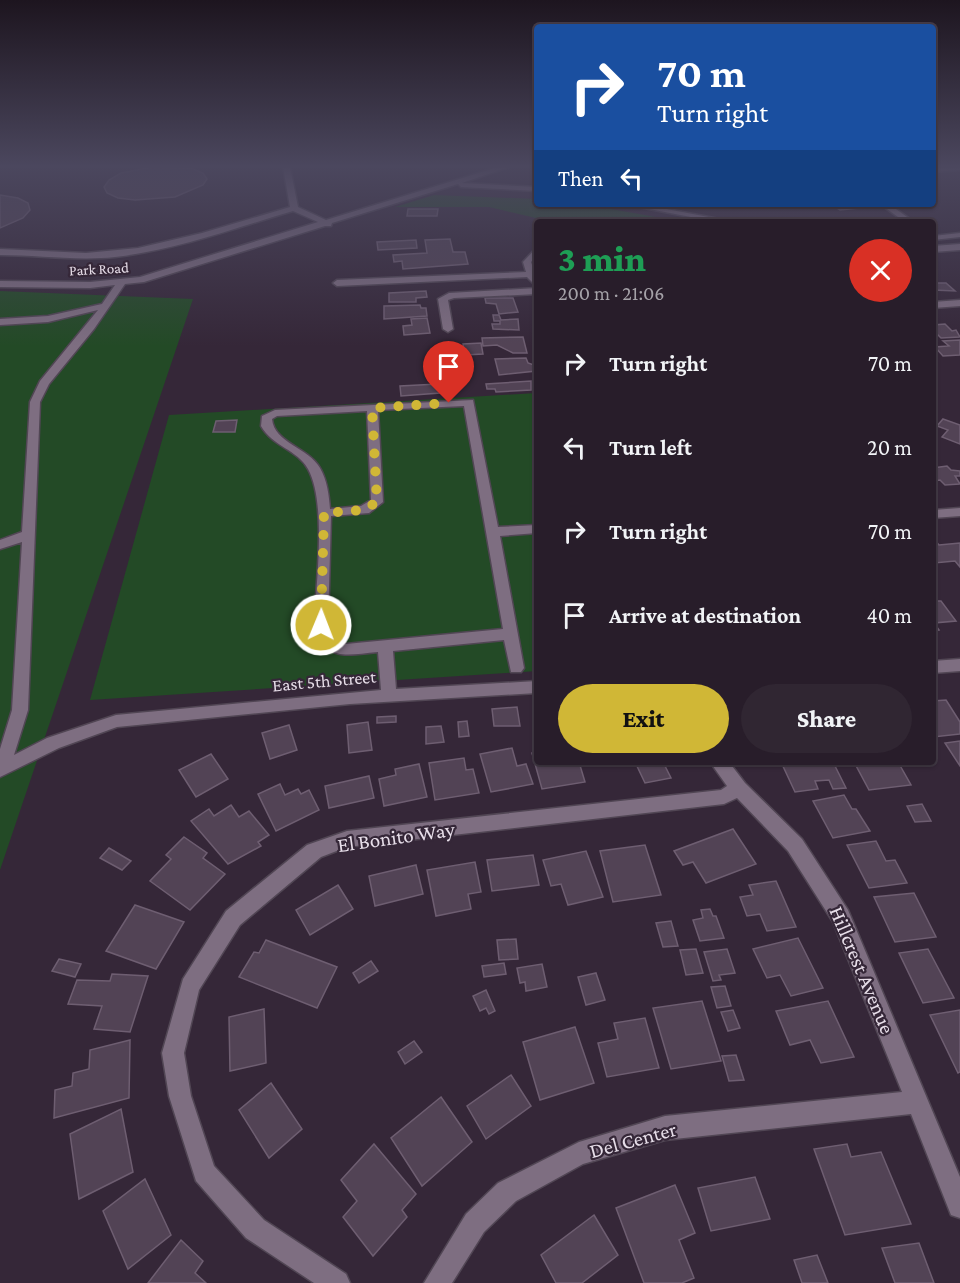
<!DOCTYPE html>
<html lang="en">
<head>
<meta charset="utf-8">
<style>
	:root { --surface:#281d2a; --page:#302632; --text:#f1f3f6; --muted:#a5a2a8; --line:#443b47; --accent:#d0b736 }
	body { margin:0; font-family:"Crimson Pro",serif; background:var(--page); color:var(--text); height:100vh; display:flex; flex-direction:column; font-size:22px; white-space:nowrap }
	* { box-sizing:border-box; margin:0 }
	p { font-size:20px; color:var(--muted) }
	.icon { flex:none; width:33px; height:33px; fill:none; stroke:currentColor; stroke-width:2; stroke-linecap:round; stroke-linejoin:round }
	.map { position:relative; flex:1; overflow:hidden }
	.drawer { position:absolute; left:534px; top:219px; width:402px; height:546px; display:flex; flex-direction:column; background:var(--surface); border-radius:6px; box-shadow:0 2px 4px #0004,0 0 0 2px var(--line) }
	.drawer>* { flex:none }
	.top-card { position:absolute; left:534px; top:24px; width:402px; height:183px; border-radius:6px; box-shadow:0 2px 4px #0004,0 0 0 2px var(--line); background:#1a4fa0; color:#fff; overflow:hidden }
	.pin { position:absolute; display:grid; place-items:center; width:51px; height:51px; color:#fff; margin:-62px -26px; border-radius:50% 50% 50% 0; rotate:-45deg; box-shadow:0 0 6px #0007 }
	.pin .icon { rotate:45deg }
	.me { position:absolute; width:66px; margin:-33px; rotate:1deg; stroke-linejoin:round; filter:drop-shadow(0 0 4px #0008) }
	.turn { display:flex; align-items:center; gap:21px; height:126px; padding:0 24px; font-size:27px }
	.turn .icon { width:78px; height:78px; stroke-width:2.5 }
	.turn b { display:block; font-size:42px; line-height:51px }
	.then { display:flex; align-items:center; height:57px; padding:0 24px; background:#0003; gap:12px; font-size:22px }
	.round { display:grid; place-items:center; flex:none; width:63px; height:63px; border-radius:32px; background:var(--page) }
	.head { display:flex; align-items:center; justify-content:space-between; height:102px; padding:0 24px }
	h1 { font-size:36px; font-weight:800; line-height:45px; color:#1e9e55 }
	.button { display:flex; gap:12px; margin-top:auto; padding:12px 24px }
	.button a { flex:1; height:69px; border-radius:36px; background:var(--accent); color:#111; font-size:24px; font-weight:800; line-height:69px; text-align:center }
	.button a+a { background:var(--page); color:var(--text) }
	ul { padding:0; list-style:none }
	li { display:flex; align-items:center; gap:18px; height:84px; padding:0 24px }
	li div { flex:1 }
	li b { display:block; font-size:22px }
	li em { font-style:normal }
	.map>svg:first-child { display:block }
	.green { fill:#234a26 }
	.building { fill:#524355; stroke:#6e5e71; stroke-width:1.5 }
	.lines { fill:none; stroke-linecap:round; stroke-linejoin:round }
	.minor-casing { stroke:#514654; stroke-width:3 }
	.path { stroke:#716473; stroke-width:2; stroke-dasharray:1.5 2; stroke-linecap:butt }
	.minor { fill:#7e6e81; fill-rule:evenodd }
	.route { stroke:#d0b736; stroke-width:10; stroke-dasharray:0 18 }
	.labels { text-anchor:middle; dominant-baseline:central; stroke-width:4.5; stroke-linejoin:round; paint-order:stroke }
	.far-street-label { font-size:15px; fill:#e7dee9; stroke:#352738 }
	.street-label { font-size:18px; fill:#e7dee9; stroke:#352738 }
	.near-street-label { font-size:21px; fill:#e7dee9; stroke:#352738 }
</style>
</head>
<body>
<div class="map">
<svg width="960" height="1283" viewBox="0 0 960 1283">
	<rect width="100%" height="100%" fill="#352738"/>
	<g class="green">
		<polygon points="434,195 537,199 537,204 583,204 684,222 553,222 489,207 395,207"/>
		<polygon points="0,291 193,299 0,870"/>
		<polygon points="537,393 537,671 90,700 169,415"/>
	</g>
	<g class="building">
		<polygon points="152,167 191,168 203,173 207,179 203,185 175,197 135,200 118,198 107,193 104,187 109,180 121,173"/>
		<polygon points="0,195 18,198 28,203 30,210 23,218 0,228"/>
		<polygon points="831,204 853,204 860,208 840,210"/>
		<polygon points="408,209 438,209 437,216 407,216"/>
		<polygon points="450,239 453,252 465,252 468,264 403,269 402,261 394,262 393,255 427,253 425,240"/>
		<polygon points="416,240 417,248 378,250 377,242"/>
		<polygon points="933,283 946,283 955,291 933,290"/>
		<polygon points="426,291 427,297 416,298 416,302 389,302 389,293"/>
		<polygon points="485,298 513,298 518,312 499,314 496,304 486,303"/>
		<polygon points="420,305 421,308 426,308 427,316 384,319 384,306"/>
		<polygon points="493,315 499,315 501,320 518,319 519,330 493,329 492,324 500,324 500,321 494,321"/>
		<polygon points="427,318 430,333 404,335 403,326 412,325 411,319"/>
		<polygon points="945,324 952,331 956,330 960,337 941,338 933,330 933,325"/>
		<polygon points="523,337 527,353 513,353 497,345 483,346 482,338"/>
		<polygon points="960,340 960,355 943,356 935,347 949,346 943,341"/>
		<polygon points="481,343 483,354 465,355 463,344"/>
		<polygon points="526,358 528,363 534,365 536,371 499,375 495,359"/>
		<polygon points="531,381 531,390 496,392 495,389 487,389 486,384"/>
		<polygon points="438,384 440,393 401,396 400,386"/>
		<polygon points="943,419 960,425 960,444 942,437 948,430 937,426"/>
		<polygon points="237,420 235,432 213,432 216,421"/>
		<polygon points="947,466 951,470 960,471 960,476 955,476 960,484 945,485 940,480 933,481 933,468"/>
		<polygon points="933,538 939,545 960,543 960,567 955,561 934,563"/>
		<polygon points="933,601 941,601 956,621 934,623 939,630 933,631"/>
		<polygon points="946,700 960,722 960,734 933,737 933,701"/>
		<polygon points="517,707 520,726 494,726 492,709"/>
		<polygon points="396,716 396,722 377,723 377,717"/>
		<polygon points="467,721 469,736 459,737 458,722"/>
		<polygon points="368,722 372,750 349,753 347,725"/>
		<polygon points="289,725 297,750 270,759 262,733"/>
		<polygon points="441,726 444,742 426,744 426,727"/>
		<polygon points="960,741 960,766 945,743"/>
		<polygon points="512,748 517,766 526,764 533,784 491,792 480,754"/>
		<polygon points="537,752 537,762 579,762 585,782 542,789 532,753"/>
		<polygon points="211,754 228,779 196,797 179,770"/>
		<polygon points="464,758 466,770 473,769 479,793 435,800 429,763"/>
		<polygon points="635,762 663,762 671,778 645,783"/>
		<polygon points="781,762 833,762 846,788 833,789 829,780 815,781 818,789 795,792"/>
		<polygon points="854,762 898,762 911,785 869,790"/>
		<polygon points="419,764 427,797 384,806 379,779 396,775 395,769"/>
		<polygon points="369,776 374,798 329,808 325,786"/>
		<polygon points="280,784 285,795 298,789 301,794 309,790 319,810 276,831 258,794"/>
		<polygon points="844,795 852,809 856,809 870,831 833,838 813,801"/>
		<polygon points="922,804 931,821 915,822 907,806"/>
		<polygon points="231,805 239,817 249,811 269,835 258,842 261,846 228,864 191,821 209,809 214,816"/>
		<polygon points="733,829 756,864 706,883 693,862 683,865 674,851"/>
		<polygon points="184,837 207,853 203,858 225,874 190,910 150,881 171,859 166,855"/>
		<polygon points="876,841 886,861 895,860 907,883 869,888 847,845"/>
		<polygon points="645,845 661,895 613,902 600,851"/>
		<polygon points="109,848 131,861 122,870 100,858"/>
		<polygon points="586,851 603,897 568,905 561,884 551,886 543,860"/>
		<polygon points="533,855 539,885 492,891 487,860"/>
		<polygon points="475,862 481,892 468,894 471,909 436,916 427,870"/>
		<polygon points="416,865 423,894 375,906 369,876"/>
		<polygon points="776,881 796,927 767,931 760,914 747,916 740,897 753,895 749,885"/>
		<polygon points="338,885 353,909 310,935 296,910"/>
		<polygon points="914,893 936,937 895,942 874,897"/>
		<polygon points="135,905 184,922 156,969 106,951"/>
		<polygon points="710,909 713,916 716,916 724,938 700,941 693,920 703,918 701,910"/>
		<polygon points="671,921 678,946 663,947 656,923"/>
		<polygon points="798,938 823,988 791,996 780,975 767,978 753,949"/>
		<polygon points="516,939 518,959 499,960 497,940"/>
		<polygon points="266,940 337,967 317,1008 239,977 254,952 259,953"/>
		<polygon points="696,949 703,973 686,975 680,950"/>
		<polygon points="727,949 735,973 719,975 721,980 713,981 704,952"/>
		<polygon points="928,949 954,998 923,1003 899,953"/>
		<polygon points="59,959 81,964 75,977 52,971"/>
		<polygon points="371,961 378,971 359,983 353,973"/>
		<polygon points="504,963 506,974 484,977 482,966"/>
		<polygon points="542,964 547,987 526,991 525,982 520,983 517,968"/>
		<polygon points="596,973 605,1000 586,1005 578,977"/>
		<polygon points="112,974 148,976 130,1032 94,1029 102,1006 68,1004 77,980 110,981"/>
		<polygon points="725,986 731,1006 717,1008 711,987"/>
		<polygon points="486,990 495,1011 489,1014 486,1008 480,1011 473,996"/>
		<polygon points="702,1001 721,1061 671,1069 653,1008"/>
		<polygon points="828,1001 854,1057 821,1063 810,1040 790,1045 776,1011"/>
		<polygon points="264,1009 266,1063 230,1071 229,1017"/>
		<polygon points="733,1010 740,1028 728,1031 721,1012"/>
		<polygon points="960,1010 960,1072 958,1073 930,1015"/>
		<polygon points="645,1018 659,1068 607,1077 598,1043 618,1039 614,1023"/>
		<polygon points="575,1027 594,1083 540,1100 523,1042"/>
		<polygon points="130,1040 129,1098 54,1118 55,1090 72,1086 73,1073 89,1069 90,1050"/>
		<polygon points="414,1041 422,1052 405,1064 398,1052"/>
		<polygon points="736,1055 744,1080 729,1081 722,1056"/>
		<polygon points="511,1075 531,1106 486,1139 467,1106"/>
		<polygon points="271,1083 302,1129 269,1158 239,1110"/>
		<polygon points="441,1097 472,1142 422,1186 391,1138"/>
		<polygon points="121,1109 133,1172 79,1199 70,1134"/>
		<polygon points="374,1144 416,1194 402,1210 407,1217 373,1256 343,1217 357,1201 341,1180"/>
		<polygon points="847,1144 851,1157 881,1152 911,1224 845,1235 814,1149"/>
		<polygon points="755,1177 770,1219 711,1231 698,1188"/>
		<polygon points="145,1179 171,1235 128,1269 103,1211"/>
		<polygon points="675,1185 695,1233 679,1240 694,1278 682,1283 644,1283 616,1208"/>
		<polygon points="594,1215 618,1255 582,1283 556,1283 541,1255"/>
		<polygon points="181,1240 203,1261 195,1273 206,1283 148,1283"/>
		<polygon points="919,1243 934,1283 895,1283 882,1248"/>
		<polygon points="817,1255 828,1283 802,1283 794,1260"/>
	</g>
	<g class="lines">
		<g class="minor-casing">
			<g id="minor">
				<path d="M283 167H290L298 207 326 220 498 167H509L462 183 537 187V191L461 187 458 184 332 223 331 226H325L144 282 125 284 94 329 49 384 40 402 28 710 14 755 47 738 116 715 381 690 378 652C344 655 327 662 314 625 316 585 327 503 308 469 298 450 272 446 261 426L262 416 275 410 473 400 498 527 537 525V533L500 536 524 668 521 672H511L504 640 393 651 396 689 537 681V693L350 704 117 727 59 748 0 777V749L12 710 22 542 0 549V540L22 532 30 402 40 381 98 310 48 322 0 325V319L48 316 102 304 115 285 90 288 0 287V281L90 282 140 277 318 222 293 211C235 228 176 250 115 257 77 261 38 255 0 255V249L86 253 138 248 202 233 290 207ZM464 406 503 629 346 644 333 638 328 625 331 516 369 513 383 502 378 410ZM367 411 371 500 361 506 330 509C329 495 327 480 320 468 309 448 274 443 272 419L277 416Z"/>
				<polygon points="960,167 960,170 933,172 933,168"/>
				<polygon points="623,204 640,204 735,222 717,222"/>
				<polygon points="880,204 889,204 914,222 905,222"/>
				<polygon points="960,233 960,237 933,240 933,236"/>
				<polygon points="960,244 960,250 933,252 933,246"/>
				<polygon points="537,247 537,255 531,262 537,279 533,283 527,277 337,286 333,283 337,280 526,272 523,262"/>
				<polygon points="537,288 537,294 454,298 448,300 453,329 448,332 443,329 438,299 449,293"/>
				<polygon points="960,300 960,306 933,308 933,302"/>
				<polygon points="960,508 960,516 933,518 933,510"/>
				<polygon points="960,659 960,671 933,673 933,661"/>
				<polygon points="710,762 729,762 745,783 802,839 848,910 960,1177 960,1218 951,1215 911,1114 665,1140 583,1164 516,1201 484,1232 452,1283 424,1283 466,1214 498,1183 579,1142 665,1116 902,1092 833,922 788,851 737,798 724,804 347,847 321,857 240,925 199,990 184,1053 191,1096 214,1166 264,1220 346,1274 350,1283 314,1283 246,1238 196,1181 169,1096 162,1053 183,979 226,911 307,845 347,831 721,790 727,786"/>
			</g>
		</g>
		<polyline class="path" points="641,222 647,222"/>
		<use href="#minor" class="minor"/>
	</g>
	<linearGradient id="sky" x2="0" y2="1"><stop stop-color="#1d151f"/><stop offset="0.48" stop-color="#4b475e"/><stop offset="1" stop-color="#4b475e" stop-opacity="0"/></linearGradient>
	<rect width="960" height="346" fill="url(#sky)"/>
	<g class="lines">
		<polyline class="route" points="321,625 324,513 364,510 377,502 372,408 449,403"/>
	</g>
	<g class="labels">
		<g class="far-street-label">
			<text transform="translate(99 269) rotate(-3)">Park Road</text>
		</g>
		<g class="street-label">
			<text transform="translate(324 681) rotate(-5)">East 5th Street</text>
		</g>
		<g class="near-street-label">
			<text transform="translate(396 837) rotate(-8)">El Bonito Way</text>
			<text transform="translate(862 970) rotate(67)">Hillcrest Avenue</text>
			<text transform="translate(633 1140) rotate(-15)">Del Center</text>
		</g>
	</g>
</svg>
<div class="pin" style="left:449px;top:403px;background:#d93025"><svg class="icon" aria-label="arrive" viewBox="0 0 24 24"><path d="M6 21V4h12l-3 4 3 4H6"/></svg></div>
<svg class="me" style="left:321px;top:625px" viewBox="-20 -20 40 40"><circle r="17" fill="#d0b736" stroke="#fff" stroke-width="3"/><path d="M0-11L8 9 0 5-8 9z" fill="#fff"/></svg>
<div class="top-card">
<div class="turn"><svg class="icon" aria-label="right" viewBox="0 0 24 24"><path d="M7 20v-9h11M14 6l5 5-5 5"/></svg><div><b>70 m</b>Turn right</div></div>
<div class="then">Then<svg class="icon" aria-label="left" viewBox="0 0 24 24"><path d="M17 20v-9H6M10 6l-5 5 5 5"/></svg></div>
</div>
<section class="drawer">
<div class="head"><div><h1>3 min</h1><p>200 m · 21:06</p></div><a class="round" style="background:#d93025;color:#fff"><svg class="icon" aria-label="close" viewBox="0 0 24 24"><path d="M6 6l12 12M18 6L6 18"/></svg></a></div>
<ul>
<li><svg class="icon" aria-label="right" viewBox="0 0 24 24"><path d="M7 20v-9h11M14 6l5 5-5 5"/></svg><div><b>Turn right</b></div><em>70 m</em></li>
<li><svg class="icon" aria-label="left" viewBox="0 0 24 24"><path d="M17 20v-9H6M10 6l-5 5 5 5"/></svg><div><b>Turn left</b></div><em>20 m</em></li>
<li><svg class="icon" aria-label="right" viewBox="0 0 24 24"><path d="M7 20v-9h11M14 6l5 5-5 5"/></svg><div><b>Turn right</b></div><em>70 m</em></li>
<li><svg class="icon" aria-label="arrive" viewBox="0 0 24 24"><path d="M6 21V4h12l-3 4 3 4H6"/></svg><div><b>Arrive at destination</b></div><em>40 m</em></li>
</ul>
<div class="button"><a>Exit</a><a>Share</a></div>
</section>
</div>
</body>
</html>
